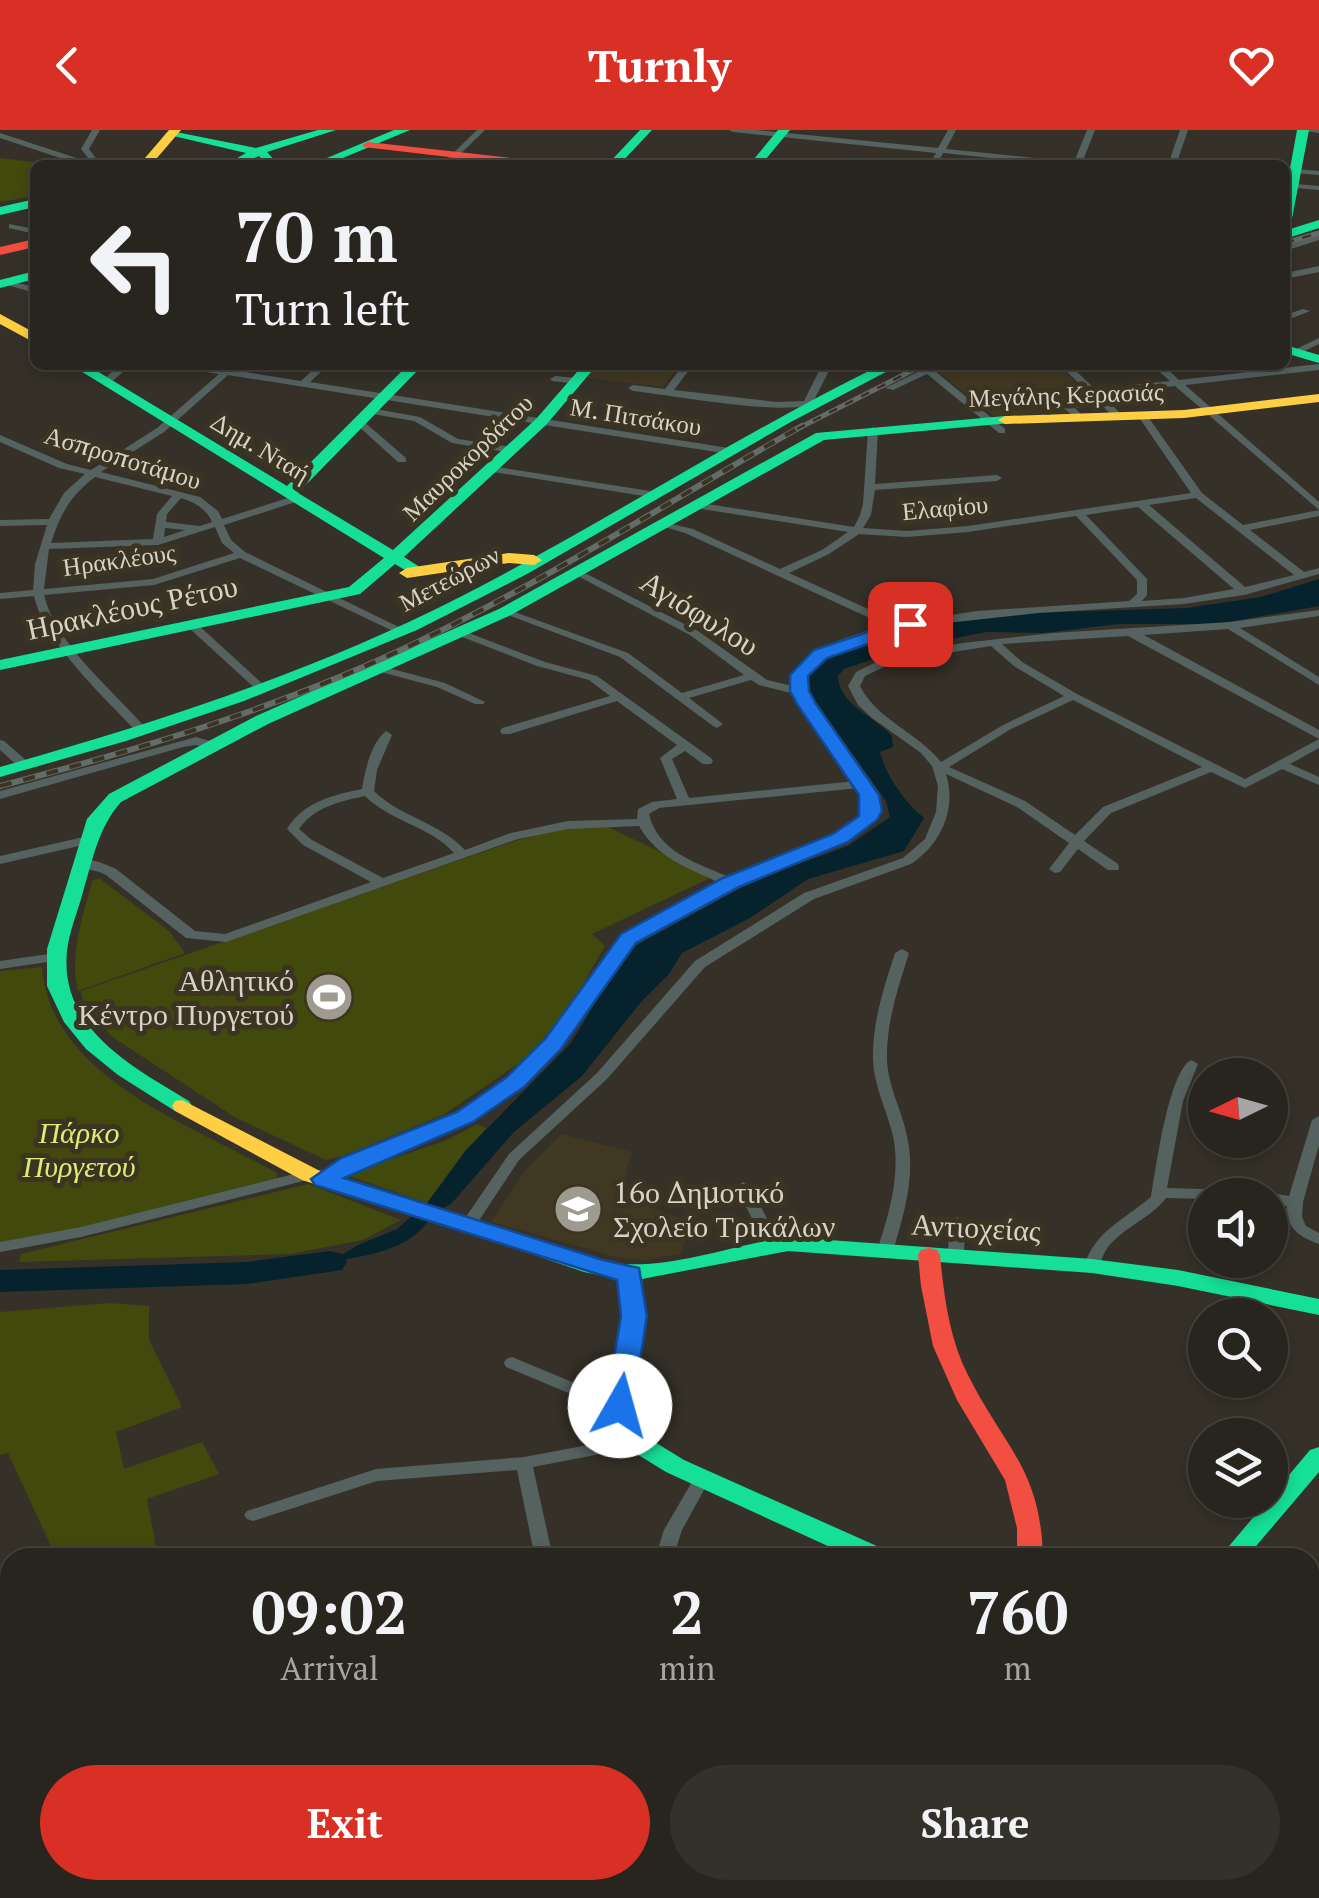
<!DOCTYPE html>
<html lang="en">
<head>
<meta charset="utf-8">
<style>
	:root { --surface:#28251e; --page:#34312b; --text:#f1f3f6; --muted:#a5a5a4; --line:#44423c; --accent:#d93025 }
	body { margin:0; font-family:"PT Serif",serif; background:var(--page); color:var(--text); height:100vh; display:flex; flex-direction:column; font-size:38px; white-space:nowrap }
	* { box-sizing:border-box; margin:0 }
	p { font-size:32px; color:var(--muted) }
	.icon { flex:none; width:55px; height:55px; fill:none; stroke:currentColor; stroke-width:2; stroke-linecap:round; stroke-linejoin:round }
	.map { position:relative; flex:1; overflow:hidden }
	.panel { position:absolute; left:0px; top:1418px; width:1320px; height:352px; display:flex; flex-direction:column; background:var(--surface); border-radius:30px 30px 0 0; box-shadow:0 5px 15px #0003,0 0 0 2px var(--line) }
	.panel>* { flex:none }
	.hud { position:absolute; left:30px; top:30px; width:1260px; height:210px; border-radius:15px; box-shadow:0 5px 15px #0003,0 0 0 2px var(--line); background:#28251e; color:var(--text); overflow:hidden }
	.needle { width:65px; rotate:265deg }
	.controls { position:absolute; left:1188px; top:928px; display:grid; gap:20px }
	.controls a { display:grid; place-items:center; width:100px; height:100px; border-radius:50%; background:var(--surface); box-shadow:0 5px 15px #0003,0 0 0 2px var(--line); font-size:50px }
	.pin { position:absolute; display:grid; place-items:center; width:85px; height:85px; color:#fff; margin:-42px; border-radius:20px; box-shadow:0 5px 15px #0006 }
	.me { position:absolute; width:110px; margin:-55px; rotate:7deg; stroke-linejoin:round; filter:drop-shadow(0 0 8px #0008) }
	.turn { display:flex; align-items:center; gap:35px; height:210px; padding:0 40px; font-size:45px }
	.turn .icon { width:130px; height:130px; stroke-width:2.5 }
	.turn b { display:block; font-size:70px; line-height:85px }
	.eta { display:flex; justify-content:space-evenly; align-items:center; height:170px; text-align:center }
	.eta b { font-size:60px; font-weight:700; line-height:70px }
	.button { display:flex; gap:20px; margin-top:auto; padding:20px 40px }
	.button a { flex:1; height:115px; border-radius:60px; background:var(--accent); color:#fff; font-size:40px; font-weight:700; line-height:115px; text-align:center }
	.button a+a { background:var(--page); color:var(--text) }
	header { display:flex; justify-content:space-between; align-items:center; height:130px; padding:0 40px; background:var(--accent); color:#fff; font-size:45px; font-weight:700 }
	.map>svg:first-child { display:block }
	.built { fill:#403822 }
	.green { fill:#42490d }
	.water { fill:#05222d }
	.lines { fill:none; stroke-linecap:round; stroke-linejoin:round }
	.river { fill:#05222d; fill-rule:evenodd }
	.street { fill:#556260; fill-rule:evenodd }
	.fast { fill:#16e098; fill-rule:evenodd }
	.slow { fill:#ffcf43; fill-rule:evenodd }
	.jam { fill:#f24e42; fill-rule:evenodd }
	.rail-far1-casing { stroke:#646c69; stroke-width:5 }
	.rail-casing { stroke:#646c69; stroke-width:6 }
	.rail-far1 { stroke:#3b3422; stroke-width:2.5; stroke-dasharray:9; stroke-linecap:butt }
	.rail { stroke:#3b3422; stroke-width:4; stroke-dasharray:12; stroke-linecap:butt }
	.route { fill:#1a73e8; stroke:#114b97; stroke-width:2.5 }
	.labels { text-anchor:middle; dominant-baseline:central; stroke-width:10; stroke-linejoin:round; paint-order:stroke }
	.far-street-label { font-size:25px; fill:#d7d3c8; stroke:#3b3422 }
	.street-label { font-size:30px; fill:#d7d3c8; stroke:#3b3422 }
	.poi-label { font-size:30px; fill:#d7d3c8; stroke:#3b3422; text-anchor:end }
	.park-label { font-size:30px; font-style:italic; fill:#d9ee73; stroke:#3b3422 }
</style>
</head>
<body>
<header><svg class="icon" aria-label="back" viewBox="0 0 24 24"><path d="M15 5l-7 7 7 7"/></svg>Turnly<svg class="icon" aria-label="heart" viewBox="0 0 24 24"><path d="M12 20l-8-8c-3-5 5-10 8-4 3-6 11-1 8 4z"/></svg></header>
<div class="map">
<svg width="1319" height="1768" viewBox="0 0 1319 1768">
	<rect width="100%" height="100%" fill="#353128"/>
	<g class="built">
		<polygon points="597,235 680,235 663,257 586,248"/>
		<polygon points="955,235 1057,235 1097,271 1060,273 1071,283 994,286 939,242"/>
		<polygon points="561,1004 632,1022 619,1067 693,1092 680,1124 645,1130 619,1128 491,1092 523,1043"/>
	</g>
	<g class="green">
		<polygon points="0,28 57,35 35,35 35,66 0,72"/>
		<polygon points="606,696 712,747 592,804 605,816 573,872 528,927 445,984 343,1026 326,1030 236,988 111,906 84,875 81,861 527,707 563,697"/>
		<path d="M99 748 169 801 185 823 78 861C69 824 83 787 92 751Z"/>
		<path d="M42 837C51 949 193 995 277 1043L276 1050 67 1101 0 1112V841Z"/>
		<polygon points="477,994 486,998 427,1073 352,1047 351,1043 447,1010"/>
		<polygon points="308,1054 401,1090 363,1110 290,1124 19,1132 21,1124"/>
		<polygon points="109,1173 149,1176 149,1210 182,1277 116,1302 124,1339 202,1312 219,1344 147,1369 158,1427 56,1427 8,1323 0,1325 0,1182"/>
		<polygon points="10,1503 10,1747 0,1744 0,1506"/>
		<polygon points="56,1760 290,1760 295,1768 83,1768"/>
	</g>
	<path class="water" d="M1319 449V476L1217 494H1119L1043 503 986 502 906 518 844 539 838 546C839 575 874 586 892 606L893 617 880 622C886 646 905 673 924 688L904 721 808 749 750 788 682 823 669 844 641 872 582 946 514 1002 451 1074C432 1081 425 1100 408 1110 384 1124 357 1127 330 1132L358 1115 397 1099 427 1073 466 1020 571 913 617 837 633 817 755 750 848 716 890 687 886 671 810 564 805 552 812 535 909 498 1030 483 1187 478 1261 467Z"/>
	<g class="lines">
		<polygon class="river" points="330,1121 342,1124 347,1132 342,1140 247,1154 0,1162 0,1140 247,1132"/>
		<g class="street">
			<polygon points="92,0 100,0 89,19 101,35 81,35 0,8 0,3 92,33 81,19"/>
			<polygon points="477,0 485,0 449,35 441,35"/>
			<polygon points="729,0 756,0 938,18 948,0 956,0 946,19 1074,32 1087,0 1095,0 1082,33 1086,35 1059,35 943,23 937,35 929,35 936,23 733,2"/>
			<polygon points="1180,0 1188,0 1176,35 1168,35"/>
			<polygon points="1298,0 1319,0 1319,3"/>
			<polygon points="1292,39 1319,41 1319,45 1295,43 1292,43"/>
			<polygon points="1285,53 1319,56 1319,60 1285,57"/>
			<polygon points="9,94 35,99 35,104 9,98"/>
			<polygon points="1319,104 1319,110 1285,121 1285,115"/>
			<polygon points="1319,136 1319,142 1285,149 1285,143"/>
			<polygon points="4,150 35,157 35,163 4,154"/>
			<polygon points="1303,179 1310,181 1285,191 1285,185"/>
			<polygon points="1319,208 1319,214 1298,224 1290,222"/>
			<path d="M1319 234V240L1185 255 1319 372V386L1250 400 1304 442 1319 438V444L1244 465 1184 474 1038 483 918 496 869 507 828 524 805 546V561L870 654 878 681C849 720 803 729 759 746 718 762 672 781 638 810 599 844 577 892 544 931 501 981 438 1000 380 1026 363 1033 334 1054 318 1052L316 1049C331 1034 356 1025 376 1017 415 1000 458 986 493 961 545 925 569 867 611 822 641 789 681 770 720 753 688 738 657 728 639 696L568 699 518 709 226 812 186 808 106 745C96 739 80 740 74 734 86 725 103 733 116 739L195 801 225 804 371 752 303 715 287 699C303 672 333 665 362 659 365 640 371 613 386 601L392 605 377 640 374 661C400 687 439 692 465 720L511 703 568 691 637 689 638 679 652 672 677 669 660 628 677 615 617 571 510 604H502L500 601 502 598 610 566 589 550 537 536 457 505 455 503 461 500 545 532 597 546 711 628 713 631 711 634H703L685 621 672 629 689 668 856 651 795 564 759 555 751 550 689 568 723 594 717 598 713 596 620 527 500 482 505 479 509 480 628 523 682 563 744 545 690 505 570 442 575 439 579 440 698 501 767 550 793 556C793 520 858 503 887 496L685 403 658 395V391L693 399 780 439 822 420 848 402 695 378 690 375 695 372 854 397 860 385 863 374 868 300 873 297 878 300 875 354 997 345 1002 348 997 351 875 360 871 385 863 398 907 401 968 396 1191 363 1138 286 1143 283 1146 284 1202 363 1243 395 1319 380 1175 256 1101 264 1122 285V289H1116L1101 275 1075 278 1084 287 1076 289 1064 278V274L1096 270 1060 235H1108L1103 238 1076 241 1095 259 1170 251 1152 235H1163L1179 250ZM1196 368 1294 445 1245 457 1149 375ZM1138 377 1234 459 1184 468 1142 471 1147 465V449L1086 385ZM1076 386 1137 450V464L1129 471 977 481 899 493 789 443 829 424 859 404 907 407 968 402ZM859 658 866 681C834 721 776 729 731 748 698 733 658 723 649 684L659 678ZM365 666C391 692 430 696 454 723L383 748 312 710 299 699C314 677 341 671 365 666Z"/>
			<polygon points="120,235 131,235 109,254 103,254 103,250"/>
			<path d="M176 235H199L224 239 228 235H234L236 237 233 240 301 251 318 235H328L310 252 729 318 734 321 729 324 228 245 164 302 101 342 200 367 218 381 222 389 294 366H302V370L224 395 231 410 245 422 407 501 401 504 397 503 240 428 154 455 44 465C56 516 115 561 147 600L141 604 137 602C105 568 44 512 34 466L0 469V463L33 460 35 434 47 395 0 396V390L49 389 64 363 85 344 59 338 0 312V305L67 334 91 340 157 298 219 244 181 238ZM95 347 172 366 157 384 153 409 51 413C60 384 71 365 95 347ZM181 368C194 372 207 379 212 392L200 396 166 392 167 384ZM215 397 222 413 234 423 153 449 44 459 49 419 158 415ZM165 398 185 400 164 407Z"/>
			<path d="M683 235H693L674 260 776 272 804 271 822 235H832L812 274C785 286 669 265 633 261L628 258 633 255 665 259Z"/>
			<polygon points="932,235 945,235 935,241 1005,299 1005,303 999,303 927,244 893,260 885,258"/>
			<polygon points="555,246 577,248 582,251 577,254 552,251 550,249"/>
			<polygon points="370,278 420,287 458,309 511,317 516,320 511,323 452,313 414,291 367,283 367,279"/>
			<polygon points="356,290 362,290 406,328 406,332 398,332 356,294"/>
			<polygon points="491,336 650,361 655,364 650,367 487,341 486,339"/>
			<path d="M1319 480V486L1240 498 1319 547V555L1228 499 1144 505 1319 600V609L1128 506 1002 514 1022 532 1077 564 1245 649 1319 609V618L1290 634 1319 647V655L1282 639 1245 658 1211 642 1111 683 1084 711 1118 734 1119 737 1118 740H1108L1078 719 1060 742 1055 743 1049 739 1069 713 1017 677 946 644C957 679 941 714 911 734L814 769 705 837 607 949 519 1030 472 1101H462L459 1097 509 1024 597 943 695 831 804 763 903 728 925 709 936 682 938 656 932 636 921 623 872 588 858 575 848 556 856 542 880 530 910 522 963 513 1052 503 1230 492ZM991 516 1014 536 1064 566 1003 595 941 632C917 602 877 590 860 556L865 546 888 535 910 529ZM1073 570 1202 637 1103 677 1075 705 1025 671 949 637 1011 599Z"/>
			<polygon points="192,492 196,493 266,557 266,561 258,561 188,497 188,493"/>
			<polygon points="381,536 445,553 485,572 483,574 475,574 437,557 377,541 375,539"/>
			<polygon points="196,607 214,612 216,615 210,619 196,615 183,617 0,669 0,661"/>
			<polygon points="0,610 4,611 28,632 30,635 28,638 20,638 0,620"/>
			<polygon points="88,706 94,710 92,713 0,734 0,726"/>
			<path d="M902 819 909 823C898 858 886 893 887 930 888 957 902 980 907 1006 916 1045 904 1084 893 1121L890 1125H880L877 1121C889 1084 901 1045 893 1006 887 980 874 957 873 930 872 893 884 857 895 823Z"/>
			<polygon points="56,823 63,827 61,830 0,839 0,831"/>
			<path d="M1191 930 1198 934 1183 971 1167 1058 1236 1060 1244 1065H1205V1069L1166 1068C1151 1088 1124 1097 1108 1117 1103 1124 1101 1132 1097 1140H1087L1084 1136C1095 1101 1125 1089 1151 1067 1156 1039 1168 943 1191 930Z"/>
			<path d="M1319 986V1015L1303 1072 1302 1087 1306 1096 1319 1103V1114C1299 1107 1286 1098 1287 1076L1270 1073V1065H1264L1270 1063 1289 1066 1312 990Z"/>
			<polygon points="310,1040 317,1045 315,1048 81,1107 0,1122 0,1112 81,1097"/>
			<polygon points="743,1052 750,1057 781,1114 778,1118 768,1118 765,1114 736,1057"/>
			<polygon points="957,1087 965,1092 964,1126 961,1130 951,1130 948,1126 949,1092"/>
			<polygon points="512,1227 577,1254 626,1267 628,1271 626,1275 620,1277 566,1262 506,1237 504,1233 506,1229"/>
			<polygon points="636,1306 642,1308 644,1312 642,1316 533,1337 553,1428 535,1428 517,1340 377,1351 253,1391 247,1389 244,1385 247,1381 376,1339 524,1327"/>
			<polygon points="702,1343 708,1345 710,1349 682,1400 673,1428 655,1428 664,1400 696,1345"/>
		</g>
		<g class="fast">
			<polygon points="318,0 336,0 267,22 279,35 267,35 259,26 240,35 225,35 246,23 165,4 171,1 256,18"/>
			<polygon points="394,0 410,0 326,35 310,35"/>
			<polygon points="640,0 652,0 619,35 607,35"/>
			<polygon points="778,0 790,0 761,35 749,35"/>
			<polygon points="1297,0 1309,0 1290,99 1319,90 1319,98 1285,109 1285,66"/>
			<polygon points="35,69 35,77 0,85 0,77"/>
			<polygon points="35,141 35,149 0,158 0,150"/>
			<polygon points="1285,215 1319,225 1319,233 1285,223"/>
			<polygon points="71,235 87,235 287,356 408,235 423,235 298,363 393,420 536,289 583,235 597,235 546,295 404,427 423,439 423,445 413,445 395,434 360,464 0,540 0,530 349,457 384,428"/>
			<path d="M881 235H899L789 293 527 444 417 500 244 571 126 611 0 647V637C159 592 315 541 462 466 604 393 738 305 881 235Z"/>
			<path d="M1005 286 1010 287V293L824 310 511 485 268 594 121 672C98 698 93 729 83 762 78 781 69 802 67 821 59 899 133 937 189 971L192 976 189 981H175L118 945 86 919 64 892 47 856V819L87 689 109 664 256 586 499 479 816 303Z"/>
			<path d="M788 1107 1092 1129 1178 1140 1319 1169V1185L1178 1156 1092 1143 788 1121 642 1149 646 1187 632 1276 634 1289 645 1306 684 1330 888 1421 891 1428H854L666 1342 627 1318 610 1290 608 1276 622 1187 619 1149 584 1142 523 1121 520 1116 523 1111 531 1109C558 1116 584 1130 612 1133 672 1140 730 1115 788 1107Z"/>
			<polygon points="1319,1317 1319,1342 1246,1428 1219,1428 1310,1320"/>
			<polygon points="1310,1650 1319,1653 1319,1681 1310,1678"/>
		</g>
		<g class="slow">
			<polygon points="169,0 181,0 151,35 139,35"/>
			<polygon points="0,184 35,203 35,213 0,194"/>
			<polygon points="1319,264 1319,272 1184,288 1005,294 998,290 1005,286 1184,280"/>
			<polygon points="509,423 534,425 542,430 534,435 509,433 407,448 399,443 407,438"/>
			<polygon points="182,970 318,1040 539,1111 542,1116 539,1121 523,1121 302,1050 175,981 172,976 175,971"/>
			<polygon points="963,1760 991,1760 990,1768 962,1768"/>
		</g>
		<g class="jam">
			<polygon points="368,12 547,32 553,35 516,35 364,17 362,15"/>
			<polygon points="35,109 35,117 0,125 0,117"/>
			<path d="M929 1118 937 1120 940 1125C944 1166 949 1208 968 1245 1004 1317 1041 1339 1043 1428H1017V1398L1005 1350 957 1270 933 1216 921 1156 918 1125 921 1120Z"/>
		</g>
		<g class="rail-far1-casing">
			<g id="rail-far1">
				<polyline points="1285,113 1319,103"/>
				<polyline points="797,299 923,235"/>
			</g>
		</g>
		<g class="rail-casing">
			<path id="rail" d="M0 656C145 618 289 575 424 509 554 446 676 367 802 296"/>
		</g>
		<use href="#rail-far1" class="rail-far1"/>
		<use href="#rail" class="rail"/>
	</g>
	<polygon class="route" points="910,488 917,490 917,497 827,528 808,546 809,561 816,574 879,665 882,681 877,690 848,712 739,757 636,813 561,919 524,957 473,992 344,1048 603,1130 639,1138 647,1186 633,1276 629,1283 610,1283 606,1276 621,1186 617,1150 315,1055 311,1049 341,1028 457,982 507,947 545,909 621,804 723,748 833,704 859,686 859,665 797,574 790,561 790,545 814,520"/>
	<defs>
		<g id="stadium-disc" transform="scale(2.5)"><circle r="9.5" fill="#9e9a90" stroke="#3b3422"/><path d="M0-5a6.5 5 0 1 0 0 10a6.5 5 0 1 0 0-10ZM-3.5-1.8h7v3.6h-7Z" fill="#fff"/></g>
		<g id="school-disc" transform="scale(2.5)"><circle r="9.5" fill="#9e9a90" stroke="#3b3422"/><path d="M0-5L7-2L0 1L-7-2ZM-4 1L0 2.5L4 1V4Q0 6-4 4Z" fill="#fff"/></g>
	</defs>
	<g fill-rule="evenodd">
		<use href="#stadium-disc" x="329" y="867"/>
		<use href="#school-disc" x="578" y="1079"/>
	</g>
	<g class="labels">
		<g class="far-street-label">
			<text transform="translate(1066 264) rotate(-2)">Μεγάλης Κερασιάς</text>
			<text transform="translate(636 286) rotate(9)">Μ. Πιτσάκου</text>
			<text transform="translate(261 317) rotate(31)">Δημ. Νταή</text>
			<text transform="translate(123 327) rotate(17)">Ασπροποτάμου</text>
			<text transform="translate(467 327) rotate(-44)">Μαυροκορδάτου</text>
			<text transform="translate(945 377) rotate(-5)">Ελαφίου</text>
			<text transform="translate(119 429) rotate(-8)">Ηρακλέους</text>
			<text transform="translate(449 448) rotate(-28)">Μετεώρων</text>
		</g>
		<g class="street-label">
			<text transform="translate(132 477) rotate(-12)">Ηρακλέους Ρέτου</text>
			<text transform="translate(700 483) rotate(32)">Αγιόφυλου</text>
			<text transform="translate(976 1097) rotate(3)">Αντιοχείας</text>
		</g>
		<g class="poi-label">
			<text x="294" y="850">Αθλητικό<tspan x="294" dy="34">Κέντρο Πυργετού</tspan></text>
			<text x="613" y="1062" text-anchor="start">16ο Δημοτικό<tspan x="613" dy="34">Σχολείο Τρικάλων</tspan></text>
		</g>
		<g class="park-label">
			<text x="79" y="1002">Πάρκο<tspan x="79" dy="34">Πυργετού</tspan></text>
		</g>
	</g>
</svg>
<div class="controls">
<a><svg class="needle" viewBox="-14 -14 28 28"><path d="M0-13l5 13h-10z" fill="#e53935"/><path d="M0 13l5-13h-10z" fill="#a5a5a4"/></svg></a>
<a><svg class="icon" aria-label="sound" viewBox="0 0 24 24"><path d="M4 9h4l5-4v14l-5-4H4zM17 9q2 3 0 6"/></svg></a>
<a><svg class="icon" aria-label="search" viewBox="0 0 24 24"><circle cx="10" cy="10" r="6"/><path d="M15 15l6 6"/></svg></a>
<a><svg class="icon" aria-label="layers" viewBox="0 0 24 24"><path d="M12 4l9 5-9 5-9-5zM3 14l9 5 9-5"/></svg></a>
</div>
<div class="pin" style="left:910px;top:494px;background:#d93025"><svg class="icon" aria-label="arrive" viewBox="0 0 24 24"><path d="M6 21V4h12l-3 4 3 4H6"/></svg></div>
<svg class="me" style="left:620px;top:1276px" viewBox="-20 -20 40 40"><circle r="19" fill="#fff"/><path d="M0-13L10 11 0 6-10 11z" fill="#1a73e8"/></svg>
<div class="hud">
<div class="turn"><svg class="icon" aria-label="left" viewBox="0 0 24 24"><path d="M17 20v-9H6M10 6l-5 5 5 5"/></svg><div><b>70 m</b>Turn left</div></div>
</div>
<section class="panel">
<div class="eta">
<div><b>09:02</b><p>Arrival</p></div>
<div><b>2</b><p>min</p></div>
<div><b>760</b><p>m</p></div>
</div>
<div class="button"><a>Exit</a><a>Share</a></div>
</section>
</div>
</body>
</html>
